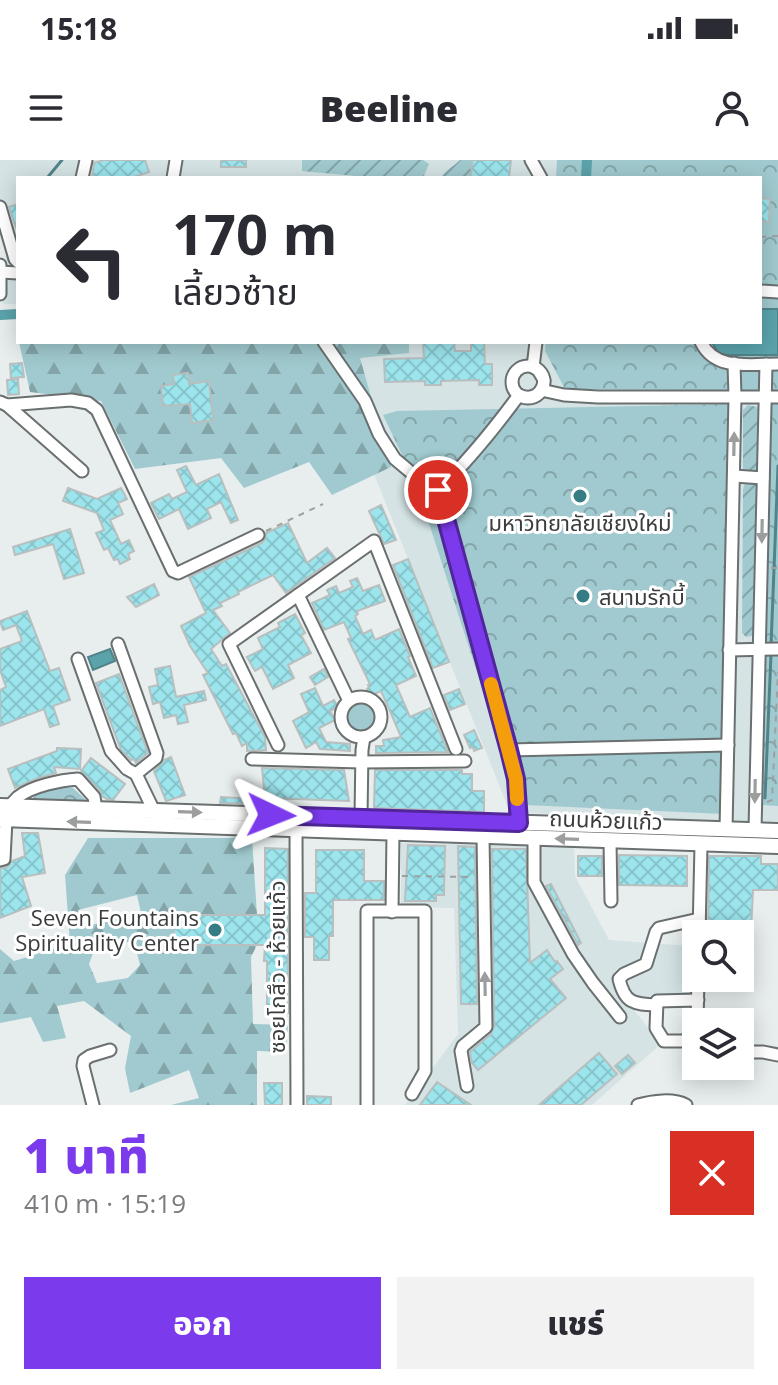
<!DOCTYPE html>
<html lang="th">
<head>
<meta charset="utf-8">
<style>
	:root { --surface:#fff; --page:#f2f2f3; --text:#2b2b33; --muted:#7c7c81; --accent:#7c3aed }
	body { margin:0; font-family:"Open Sans","Noto Sans Thai",sans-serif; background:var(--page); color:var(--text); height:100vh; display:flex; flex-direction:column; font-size:30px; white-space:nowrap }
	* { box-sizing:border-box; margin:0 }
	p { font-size:26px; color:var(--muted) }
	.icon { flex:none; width:44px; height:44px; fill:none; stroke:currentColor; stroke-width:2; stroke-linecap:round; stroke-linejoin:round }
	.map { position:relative; height:945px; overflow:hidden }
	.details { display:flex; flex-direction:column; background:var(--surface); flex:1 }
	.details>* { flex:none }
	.guide { position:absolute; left:16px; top:16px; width:746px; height:168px; border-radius:0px; box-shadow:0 4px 20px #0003; background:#fff; color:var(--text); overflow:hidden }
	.tools { position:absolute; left:682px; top:760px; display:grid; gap:16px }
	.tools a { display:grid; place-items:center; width:72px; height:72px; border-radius:0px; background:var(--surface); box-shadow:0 4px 20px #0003; font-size:40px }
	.pin { position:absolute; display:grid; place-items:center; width:68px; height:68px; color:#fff; margin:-34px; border:4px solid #fff; border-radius:50%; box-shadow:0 2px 8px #0007 }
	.me { position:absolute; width:88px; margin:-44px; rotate:92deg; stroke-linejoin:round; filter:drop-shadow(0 0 6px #0008) }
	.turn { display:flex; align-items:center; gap:28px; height:168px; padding:0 24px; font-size:36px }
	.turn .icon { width:104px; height:104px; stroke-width:2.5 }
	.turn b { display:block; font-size:56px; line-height:68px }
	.round { display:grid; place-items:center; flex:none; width:84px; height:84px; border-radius:0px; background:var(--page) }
	.headline { display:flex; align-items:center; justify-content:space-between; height:136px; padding:0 24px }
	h1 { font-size:48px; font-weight:800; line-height:60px; color:var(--accent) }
	.primary-button { display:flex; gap:16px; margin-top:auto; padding:16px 24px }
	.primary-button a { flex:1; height:92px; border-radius:0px; background:var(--accent); color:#fff; font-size:32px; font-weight:800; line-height:92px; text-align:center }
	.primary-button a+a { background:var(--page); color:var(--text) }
	.status { display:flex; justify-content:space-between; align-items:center; height:56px; padding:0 40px; background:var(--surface); direction:ltr }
	.status svg { height:22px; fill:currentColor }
	header { display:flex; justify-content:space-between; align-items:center; height:104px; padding:0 24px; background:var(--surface); font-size:36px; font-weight:800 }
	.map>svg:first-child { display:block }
	.built { fill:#d5e3e5 }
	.grass { fill:#a0cacf }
	.forest { fill:url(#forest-firs); fill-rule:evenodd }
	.park { fill:url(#park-crowns) }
	.garden { fill:url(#garden-furrows) }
	.water { fill:#5ba3ab; stroke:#51848a; stroke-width:2 }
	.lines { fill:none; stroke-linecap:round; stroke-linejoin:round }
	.stream { stroke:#51848a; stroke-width:3 }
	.canal { stroke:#5ba3ab; stroke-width:10 }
	.building { fill:url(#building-cross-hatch); stroke:#b9bebe; stroke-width:2 }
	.minor-casing { stroke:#6a6f6f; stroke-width:15 }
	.major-casing { stroke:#6a6f6f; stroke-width:18 }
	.path { stroke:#9ca1a1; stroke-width:2; stroke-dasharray:6 6; stroke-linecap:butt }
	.minor { stroke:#fff; stroke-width:11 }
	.major { stroke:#fff; stroke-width:14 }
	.oneway { fill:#9c9e9e }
	.route-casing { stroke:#51269a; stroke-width:20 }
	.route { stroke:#7c3aed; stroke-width:14 }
	.slow { stroke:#f59e0b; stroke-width:14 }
	.poi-dot { fill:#357c85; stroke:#fff; stroke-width:3 }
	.labels { text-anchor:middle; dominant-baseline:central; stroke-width:6; stroke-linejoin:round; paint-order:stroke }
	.poi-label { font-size:22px; fill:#3a3c3d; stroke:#fff }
	.street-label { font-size:22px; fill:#3a3c3d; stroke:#fff }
</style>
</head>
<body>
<div class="status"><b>15:18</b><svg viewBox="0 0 49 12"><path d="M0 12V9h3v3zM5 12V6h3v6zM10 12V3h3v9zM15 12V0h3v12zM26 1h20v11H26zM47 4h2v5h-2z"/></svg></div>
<header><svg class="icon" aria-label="menu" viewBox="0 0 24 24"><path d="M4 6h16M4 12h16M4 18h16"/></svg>Beeline<svg class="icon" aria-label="person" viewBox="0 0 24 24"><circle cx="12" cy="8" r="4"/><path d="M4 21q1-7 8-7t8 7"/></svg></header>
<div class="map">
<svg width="778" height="945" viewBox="0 0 778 945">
	<defs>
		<pattern id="forest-firs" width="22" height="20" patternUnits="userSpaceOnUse" patternTransform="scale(2)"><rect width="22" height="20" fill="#a0cacf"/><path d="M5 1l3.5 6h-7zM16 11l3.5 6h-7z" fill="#83a5a9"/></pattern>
		<pattern id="park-crowns" width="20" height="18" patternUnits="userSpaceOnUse" patternTransform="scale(2)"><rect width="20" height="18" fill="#a0cacf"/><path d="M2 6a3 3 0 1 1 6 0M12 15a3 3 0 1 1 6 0" fill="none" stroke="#83a5a9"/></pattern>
		<pattern id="garden-furrows" width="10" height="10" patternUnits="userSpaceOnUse" patternTransform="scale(2)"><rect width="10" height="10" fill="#a0cacf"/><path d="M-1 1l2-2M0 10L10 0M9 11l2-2" fill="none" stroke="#83a5a9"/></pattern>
		<pattern id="building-cross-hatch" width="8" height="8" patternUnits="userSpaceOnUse" patternTransform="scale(2)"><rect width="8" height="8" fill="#9ce5ed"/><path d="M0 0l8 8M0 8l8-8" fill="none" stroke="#87c5cc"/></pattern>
	</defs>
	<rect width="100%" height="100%" fill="#e8eeee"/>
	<g class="built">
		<polygon points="0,0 778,0 778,663 724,663 510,652 376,319 318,187 313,182 760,182 760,18 18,18 18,144 3,144 6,94 0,76"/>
		<polygon points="401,683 574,687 575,716 609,780 690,786 691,842 627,841 661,884 592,945 405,945 458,874 454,748 401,747"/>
	</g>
	<circle class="grass" cx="361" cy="557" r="15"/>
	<g class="forest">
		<polygon points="19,182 409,182 409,193 360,198 391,307 332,335 309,302 244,328 221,298 135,309 101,241 30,232"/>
		<path d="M88 678H252L257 755H174L173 784 257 785 251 797 253 864 288 865 286 892 257 891V945H171L199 938 189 910 130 933 125 908 131 876 84 841 57 846 66 878 43 882 31 857 0 863V789L14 801 70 784 65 715ZM137 735 141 753 82 767 78 750ZM134 781 140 805 128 818 97 823 89 804 95 788Z"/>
	</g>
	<g class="park">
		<polygon points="557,0 778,0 778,231 565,229 545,191 546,182 760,182 760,18 556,18"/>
		<polygon points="778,242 778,646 761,645 772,243"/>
		<polygon points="735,244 724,654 525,645 516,619 502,590 417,326 383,255 397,251"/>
		<polygon points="60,625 71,626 85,639 86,646 30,644 35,635"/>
	</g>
	<g class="garden">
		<polygon points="302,0 423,0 429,4 423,18 377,18 302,11"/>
		<path d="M460 0H472L471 18H441C445 10 453 7 460 0Z"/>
		<polygon points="748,245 757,247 759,252 757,311 747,313 743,310 743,250"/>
		<polygon points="748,321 757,322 759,327 756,475 746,477 742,473 743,329 745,323"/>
	</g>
	<g class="water">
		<polygon points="760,149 778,149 778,195 727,195 718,193 712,182 760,182"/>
		<polygon points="110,489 115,501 93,510 88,497"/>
	</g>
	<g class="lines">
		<g class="stream">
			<polyline points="47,18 62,0"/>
			<polyline points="771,486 778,306"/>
			<polyline points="765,638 771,494"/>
		</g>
		<g class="canal">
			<polyline points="586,18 587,0"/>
			<polyline points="0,155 18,154"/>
		</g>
	</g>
	<g class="building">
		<polygon points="104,0 145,0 149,12 131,18 92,18 94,3"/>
		<rect x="221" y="0" width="25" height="7"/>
		<polygon points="472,0 511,0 509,18 471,18"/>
		<polygon points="760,38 770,39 769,62 760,61"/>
		<polygon points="18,44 18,68 16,68 9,47"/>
		<polygon points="423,182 454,182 455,191 471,191 471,182 484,182 485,204 492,204 492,225 479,225 479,220 441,221 441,225 425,225 425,221 385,222 384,199 424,198"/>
		<polygon points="22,203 24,217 11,218 10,204"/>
		<polygon points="188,213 189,224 209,221 213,260 192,263 190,244 163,246 161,226 174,224 173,215"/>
		<polygon points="18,219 19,234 8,235 7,220"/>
		<polygon points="186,306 196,325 219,314 238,360 231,363 221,342 207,349 211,358 188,369 179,349 159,359 151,343 169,334 172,339 187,332 177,310"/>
		<polygon points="68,328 97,339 121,328 127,339 118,343 123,354 110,360 121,384 129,380 134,391 128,394 130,399 120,404 118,399 114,400 108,388 104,390 96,373 104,370 97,353 63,341"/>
		<polygon points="381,345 396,380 384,384 369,351"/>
		<polygon points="288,363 307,403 327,388 335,398 286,433 273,415 238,432 239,434 220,443 222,446 213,450 230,473 211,489 222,506 226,504 265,577 266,590 247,591 247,583 242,586 236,573 233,574 203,515 208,513 190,486 181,466 206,453 189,417 262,383 265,379 266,373"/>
		<polygon points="70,369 84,413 64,419 53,384 15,395 13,387"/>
		<polygon points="408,399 449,502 433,508 393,405"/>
		<polygon points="357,418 363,431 379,425 385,441 357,451 358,454 355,456 363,474 371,470 375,480 399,469 410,496 408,497 416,516 396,525 410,557 430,548 448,592 376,593 376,586 384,586 383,580 401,577 390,551 381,531 370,536 367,529 369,527 368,525 370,524 348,479 351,478 344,462 324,470 312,443 330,435 327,430 336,426 339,433 353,427 350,421"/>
		<polygon points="154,424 159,435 136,447 127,437"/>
		<polygon points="27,451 50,511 59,508 70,540 53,546 59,564 50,567 44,549 0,566 0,530 6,527 0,510 0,489 22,481 16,465 3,470 0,461"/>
		<polygon points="295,454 305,473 301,475 311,493 288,505 294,518 273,529 262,507 255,511 247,497 263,489 258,478 280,467 278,463"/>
		<polygon points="170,506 176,537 204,531 206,540 184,545 188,562 178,564 176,555 164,558 160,542 153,544 149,527 158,525 155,509"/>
		<polygon points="324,509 328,517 315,525 310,517"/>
		<polygon points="119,514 148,593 136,603 134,599 131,600 121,590 96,523"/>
		<polygon points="315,528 323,546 334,540 338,547 330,551 335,560 319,568 326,582 350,584 350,591 320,589 316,582 306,588 293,561 309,552 301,534"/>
		<polygon points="459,529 465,544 450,550 444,535"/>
		<polygon points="474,570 482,588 474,591 473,587 470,588 464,575"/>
		<polygon points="57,588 81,589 80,609 54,607 56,613 36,619 15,628 8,609 57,591"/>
		<polygon points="171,597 185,635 166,641 154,611 164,600"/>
		<polygon points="91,598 125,624 113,640 107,639 102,636 100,631 81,611"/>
		<polygon points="262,608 344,610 349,641 265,638"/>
		<polygon points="375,610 462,610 462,614 472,614 472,631 484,631 484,652 374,648"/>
		<polygon points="221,637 258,639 258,644 220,643"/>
		<polygon points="22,673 38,673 45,713 22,717 31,746 0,758 0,708 7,707 12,701 25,696"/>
		<polygon points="408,685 445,686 444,735 436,735 436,741 405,741"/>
		<polygon points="458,686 475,687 477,844 461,844"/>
		<polygon points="265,688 288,689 288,853 267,853 267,801 264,801 265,785 173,785 174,755 265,755"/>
		<polygon points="492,689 526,689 530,803 547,790 555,802 557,801 563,809 550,819 566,838 478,910 472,903 470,892 491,874 494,867"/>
		<polygon points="316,690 364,690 364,721 384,721 384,740 333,740 333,776 329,776 329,800 314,800 314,777 305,777 305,733 316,733"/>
		<polygon points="619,695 687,696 687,726 619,725"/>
		<rect x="578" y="696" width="24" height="20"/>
		<polygon points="709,696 761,696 761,704 778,704 778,730 753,730 750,793 740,792 740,774 708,774"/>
		<polygon points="551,724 581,783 578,785 546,726"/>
		<polygon points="599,893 617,914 581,945 539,945"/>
		<polygon points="628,895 635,903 622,914 615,906"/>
		<polygon points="437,922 471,945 420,945"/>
		<polygon points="264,923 282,923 282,945 265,945"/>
		<polygon points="307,936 331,937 331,945 307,945"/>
	</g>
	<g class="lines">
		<g class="minor-casing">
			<g id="minor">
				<polyline points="531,0 541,18"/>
				<polyline points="82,18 86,0"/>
				<polyline points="173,18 176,0"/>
				<polyline points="0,47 15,99 18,102"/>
				<polyline points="0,105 0,134"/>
				<polyline points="0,112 18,113"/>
				<polyline points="760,131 778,132"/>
				<polyline points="324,182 365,241 379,274 395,299 420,320 433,326 441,336 453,390 509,590 728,585"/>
				<path d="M701 182C715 211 749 204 778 204"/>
				<circle cx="528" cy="222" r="16"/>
				<polyline points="541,230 564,235 598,237 778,237"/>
				<polyline points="0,242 7,245 71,240 88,243 97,250 173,411 178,413 258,375"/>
				<polyline points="7,245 82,311"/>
				<polyline points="734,316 763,318"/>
				<path d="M440 334 438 330C468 301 494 269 519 235 532 241 543 234 544 220L538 210 533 207 536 182"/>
				<polyline points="298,435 349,541"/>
				<polyline points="118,484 157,593 156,598 136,614"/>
				<polyline points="729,490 778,489"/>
				<polyline points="78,499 111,591 127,609 136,614 154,651"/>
				<circle cx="361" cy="557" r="20"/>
				<polyline points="278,585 229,484 374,381 456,589"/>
				<polyline points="509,590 516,619 519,663"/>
				<polyline points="252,599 361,602 465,601"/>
				<path d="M9 647C9 646 18 637 18 637 32 626 61 620 78 619L94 637 96 649"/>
				<polyline points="361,657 362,590 364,577"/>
				<polyline points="296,670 297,945"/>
				<polyline points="726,670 735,237 734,203"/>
				<polyline points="755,670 766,204"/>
				<polyline points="534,678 534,722 573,794 593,823 620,857"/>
				<polyline points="610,681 611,741"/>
				<polyline points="0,700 4,699 6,660"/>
				<polyline points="392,752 393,673"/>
				<polyline points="699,774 701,685"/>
				<path d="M657 845C634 844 625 844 619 819L624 814 646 804 656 772 659 768 699 759"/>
				<polyline points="697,862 698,818"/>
				<polyline points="696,881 664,881 656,868 657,841 698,840"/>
				<polyline points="740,892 763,892 778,895"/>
				<polyline points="467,926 461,891 463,886 486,867 483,676"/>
				<polyline points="93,945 83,906 84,900 90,896 110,890"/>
				<polyline points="367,945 367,751 425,751 425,911 412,934"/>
				<path d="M638 945C652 941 673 938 686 945"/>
			</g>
		</g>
		<g class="major-casing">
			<g id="major">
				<polyline points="0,646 778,671"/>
				<polyline points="0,659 778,686"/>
			</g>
		</g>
		<g class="path">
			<polyline points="760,77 778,76"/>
			<polyline points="512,227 513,215 523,206"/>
			<polyline points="266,371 323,344"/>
			<polyline points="771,408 778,408"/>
			<polyline points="767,642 772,640 778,512"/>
			<polyline points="402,716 471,717"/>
		</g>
		<use href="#minor" class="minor"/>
		<use href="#major" class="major"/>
	</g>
	<defs><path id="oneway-solid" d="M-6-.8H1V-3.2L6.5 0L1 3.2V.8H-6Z" transform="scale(2)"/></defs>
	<g class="oneway">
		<use href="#oneway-solid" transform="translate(734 284) rotate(-89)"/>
		<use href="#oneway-solid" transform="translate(762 371) rotate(91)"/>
		<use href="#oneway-solid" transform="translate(755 631) rotate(91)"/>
		<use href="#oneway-solid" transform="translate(190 652) rotate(2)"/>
		<use href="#oneway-solid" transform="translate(79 662) rotate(-178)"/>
		<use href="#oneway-solid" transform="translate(567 679) rotate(-178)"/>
		<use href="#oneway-solid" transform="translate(485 824) rotate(-91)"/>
	</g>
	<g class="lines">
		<g class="route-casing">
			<polyline id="route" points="271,655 519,663 516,619 509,590 438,330"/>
		</g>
		<use href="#route" class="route"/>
		<polyline class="slow" points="491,524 516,619 517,639"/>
	</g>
	<g class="poi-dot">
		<circle cx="580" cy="336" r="8"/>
		<circle cx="583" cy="436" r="8"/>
		<circle cx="215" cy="770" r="8"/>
	</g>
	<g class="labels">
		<g class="poi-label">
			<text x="580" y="362">มหาวิทยาลัยเชียงใหม่</text>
			<text x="599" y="436" text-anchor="start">สนามรักบี้</text>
			<text x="199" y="757" text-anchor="end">Seven Fountains<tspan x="199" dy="25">Spirituality Center</tspan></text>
		</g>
		<g class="street-label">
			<text transform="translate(606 659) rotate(2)">ถนนห้วยแก้ว</text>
			<text transform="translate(276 807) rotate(-90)">ซอยโกสึว - ห้วยแก้ว</text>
		</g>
	</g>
</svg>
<div class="tools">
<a><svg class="icon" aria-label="search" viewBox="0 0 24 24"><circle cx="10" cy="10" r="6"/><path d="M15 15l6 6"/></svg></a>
<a><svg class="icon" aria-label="layers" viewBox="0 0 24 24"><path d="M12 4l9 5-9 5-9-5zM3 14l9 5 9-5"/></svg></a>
</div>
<div class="pin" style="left:438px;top:330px;background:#d93025"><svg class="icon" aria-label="arrive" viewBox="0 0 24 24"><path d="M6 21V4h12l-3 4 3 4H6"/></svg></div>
<svg class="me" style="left:271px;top:655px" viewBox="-20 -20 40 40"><path d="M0-17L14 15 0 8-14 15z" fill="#7c3aed" stroke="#fff" stroke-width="4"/></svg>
<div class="guide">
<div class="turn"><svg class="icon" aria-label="left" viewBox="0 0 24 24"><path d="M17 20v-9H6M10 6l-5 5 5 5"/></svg><div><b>170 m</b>เลี้ยวซ้าย</div></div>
</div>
</div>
<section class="details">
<div class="headline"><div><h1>1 นาที</h1><p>410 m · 15:19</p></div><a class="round" style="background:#d93025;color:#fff"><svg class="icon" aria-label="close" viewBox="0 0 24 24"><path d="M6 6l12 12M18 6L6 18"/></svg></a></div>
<div class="primary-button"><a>ออก</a><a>แชร์</a></div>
</section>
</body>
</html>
